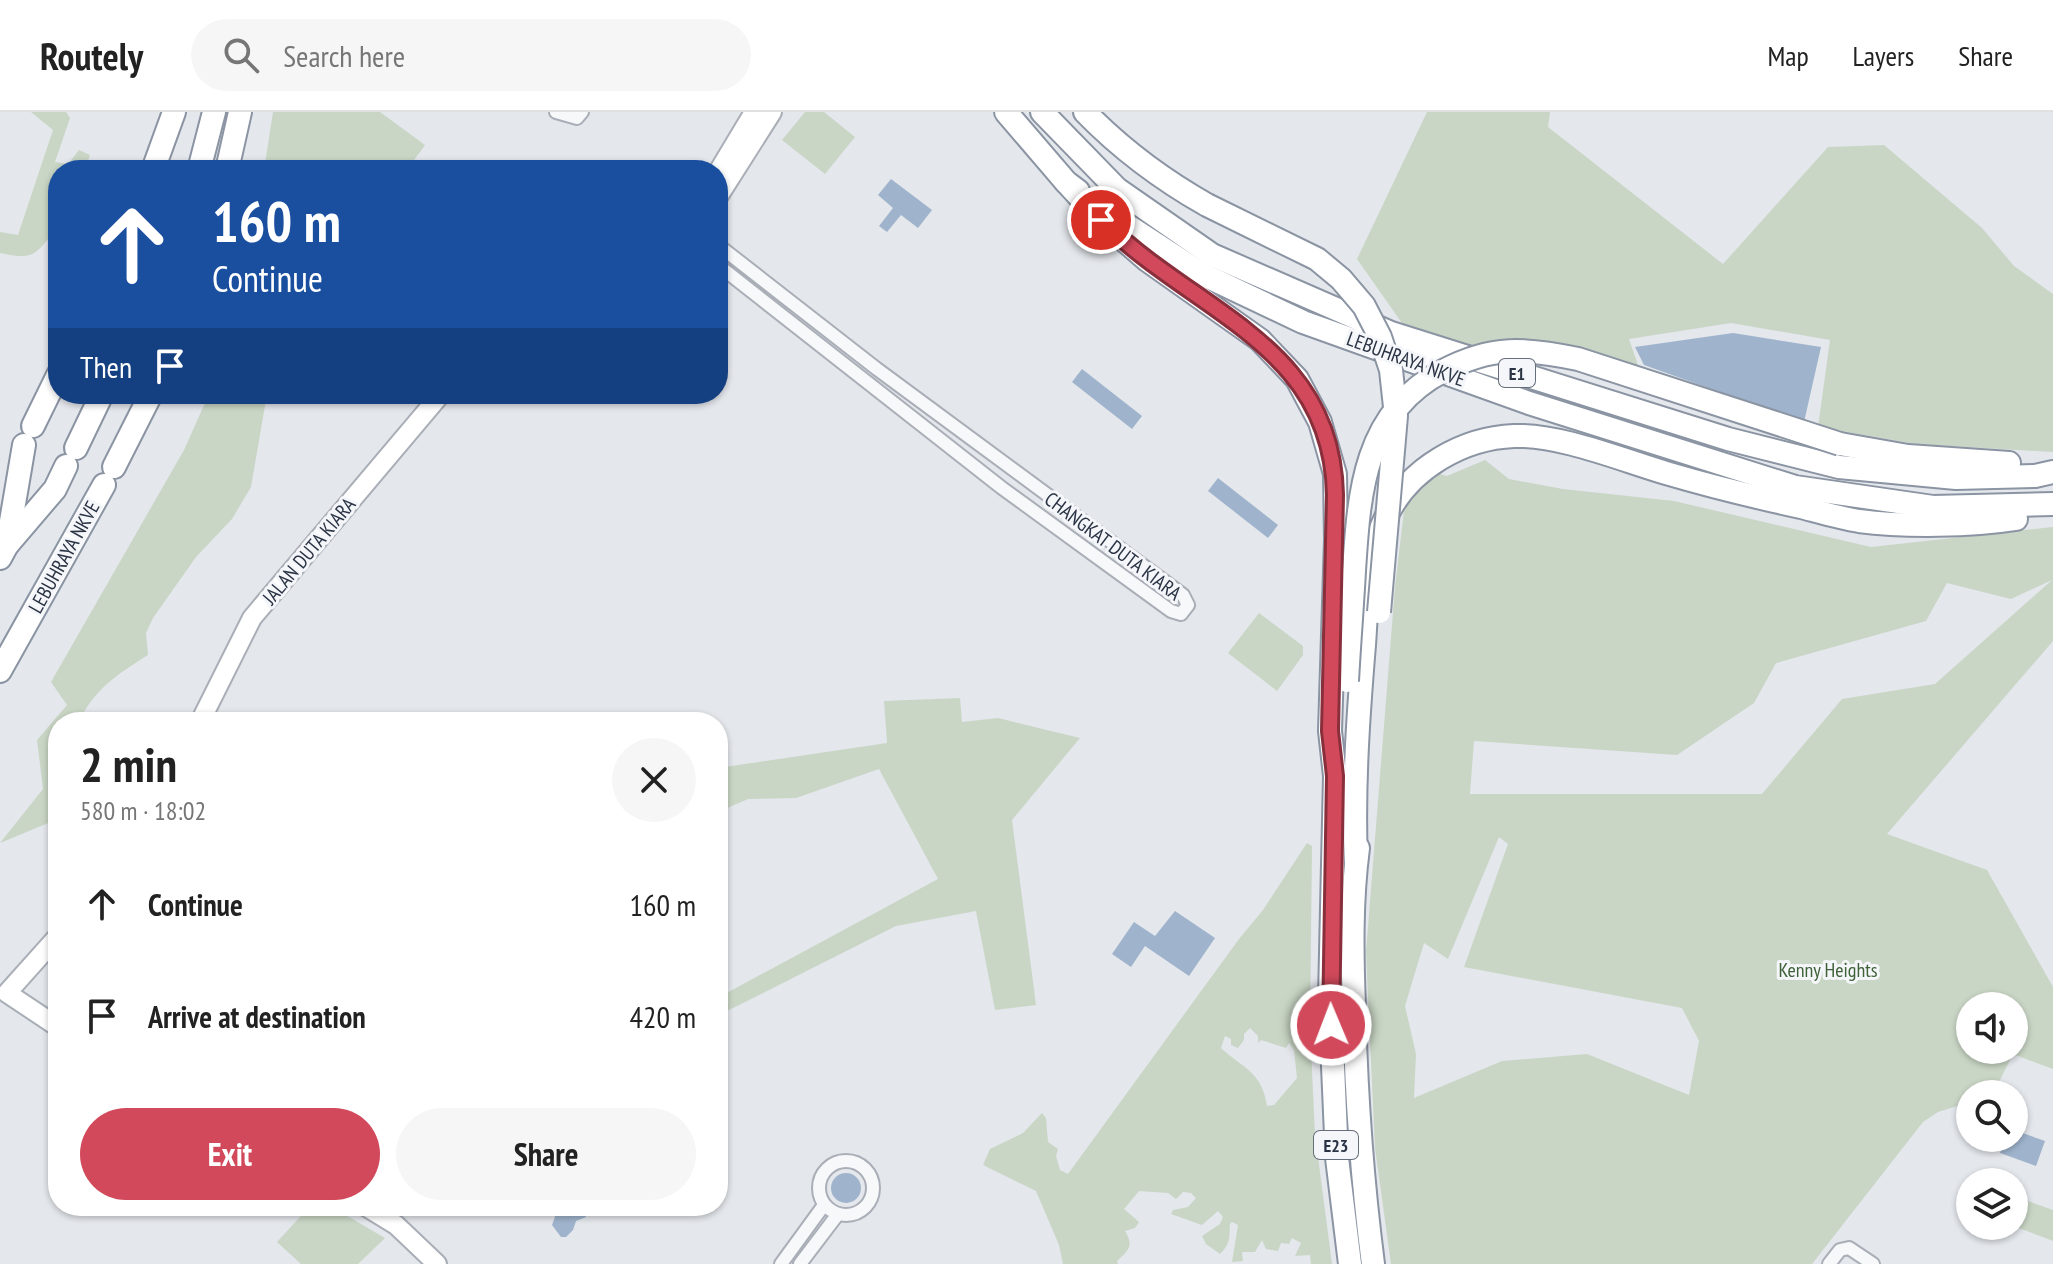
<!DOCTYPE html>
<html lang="en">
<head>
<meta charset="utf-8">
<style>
	:root { --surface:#fff; --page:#f6f6f6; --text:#222; --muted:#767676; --line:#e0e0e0; --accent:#d1495b }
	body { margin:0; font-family:"PT Sans Narrow",sans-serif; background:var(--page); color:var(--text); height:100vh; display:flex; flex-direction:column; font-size:30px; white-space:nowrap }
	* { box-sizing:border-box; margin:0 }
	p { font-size:26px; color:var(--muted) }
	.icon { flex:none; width:44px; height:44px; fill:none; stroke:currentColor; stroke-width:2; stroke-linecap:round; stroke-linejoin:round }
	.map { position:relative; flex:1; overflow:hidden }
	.drawer { position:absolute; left:48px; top:600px; width:680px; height:504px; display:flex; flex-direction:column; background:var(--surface); border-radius:32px; box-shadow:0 2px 6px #0004 }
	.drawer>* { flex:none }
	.top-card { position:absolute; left:48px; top:48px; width:680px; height:244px; border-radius:32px; box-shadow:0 2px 6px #0004; background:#1a4fa0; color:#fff; overflow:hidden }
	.controls { position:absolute; left:1956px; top:880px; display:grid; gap:16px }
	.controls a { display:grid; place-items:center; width:72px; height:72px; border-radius:50%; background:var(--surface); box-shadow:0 2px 6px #0004; font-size:40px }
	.pin { position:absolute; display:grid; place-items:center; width:68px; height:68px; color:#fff; margin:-34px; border:4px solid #fff; border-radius:50%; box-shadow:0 2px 8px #0007 }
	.me { position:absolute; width:88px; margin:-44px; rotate:359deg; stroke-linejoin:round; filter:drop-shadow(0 0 6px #0008) }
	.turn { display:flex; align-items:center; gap:28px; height:168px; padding:0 32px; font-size:36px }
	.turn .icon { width:104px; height:104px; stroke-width:2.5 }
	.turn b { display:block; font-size:56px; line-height:68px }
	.then { display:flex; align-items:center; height:76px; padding:0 32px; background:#0003; gap:16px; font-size:30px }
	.round { display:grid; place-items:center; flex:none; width:84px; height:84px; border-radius:42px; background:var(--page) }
	.overview { display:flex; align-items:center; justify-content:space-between; height:136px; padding:0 32px }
	h1 { font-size:48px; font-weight:700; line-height:60px }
	.button { display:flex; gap:16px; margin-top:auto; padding:16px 32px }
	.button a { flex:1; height:92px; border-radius:48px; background:var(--accent); color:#fff; font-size:32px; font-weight:700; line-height:92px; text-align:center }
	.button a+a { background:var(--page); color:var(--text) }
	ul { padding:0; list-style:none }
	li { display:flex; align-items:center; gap:24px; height:112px; padding:0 32px }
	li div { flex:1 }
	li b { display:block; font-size:30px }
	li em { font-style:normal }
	header { display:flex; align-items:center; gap:48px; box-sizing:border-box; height:112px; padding:0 40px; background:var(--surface); border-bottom:2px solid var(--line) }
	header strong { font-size:38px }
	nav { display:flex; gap:44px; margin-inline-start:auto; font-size:28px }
	.search { width:560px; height:72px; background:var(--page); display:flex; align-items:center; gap:20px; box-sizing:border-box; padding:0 28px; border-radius:44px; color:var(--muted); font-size:30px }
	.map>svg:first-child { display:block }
	.green { fill:#c9d6c5; fill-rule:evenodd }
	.water { fill:#9fb4cc }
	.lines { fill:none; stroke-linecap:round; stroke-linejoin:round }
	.street-casing { stroke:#a9aeb7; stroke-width:16 }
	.secondary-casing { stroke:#a9aeb7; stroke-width:22 }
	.highway-casing { stroke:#8b94a3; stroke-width:26 }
	.street { stroke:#f7f8fa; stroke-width:12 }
	.secondary { stroke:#fff; stroke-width:18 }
	.highway { stroke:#fff; stroke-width:22 }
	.highway-bridge-casing { stroke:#8b94a3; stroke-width:26; stroke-linecap:butt }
	.highway-bridge { stroke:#fff; stroke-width:22 }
	.route-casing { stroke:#882f3b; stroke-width:20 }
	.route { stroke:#d1495b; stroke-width:14 }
	.labels { text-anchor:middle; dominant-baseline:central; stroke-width:6; stroke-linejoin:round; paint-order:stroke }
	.shield { fill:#f4f6f9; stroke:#676e7b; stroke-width:2 }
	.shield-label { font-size:18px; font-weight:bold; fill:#2b3445 }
	.street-label { font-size:20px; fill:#2b3445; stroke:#f4f6f9 }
	.park-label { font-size:20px; fill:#3f6138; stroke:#f4f6f9 }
</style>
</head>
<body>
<header>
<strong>Routely</strong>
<div class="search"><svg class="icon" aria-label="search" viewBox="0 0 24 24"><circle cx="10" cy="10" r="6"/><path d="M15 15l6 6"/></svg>Search here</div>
<nav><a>Map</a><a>Layers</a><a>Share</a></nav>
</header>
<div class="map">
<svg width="2053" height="1152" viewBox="0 0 2053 1152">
	<rect width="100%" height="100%" fill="#e4e7ec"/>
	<g class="green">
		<path d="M31 0H66L70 6 55 50 68 52 79 38 90 43 85 58H58V115C35 142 36 149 0 141V120L18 123 53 18Z"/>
		<polygon points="273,0 380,0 425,33 407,58 264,58"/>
		<polygon points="805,0 824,0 855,25 825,62 782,28"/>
		<polygon points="1427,0 1550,0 1548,15 1723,152 1828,35 1884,33 1982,116 2014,154 2053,182 2053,340 1916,332 1818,315 1830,228 1731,211 1629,227 1639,256 1513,226 1477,236 1404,214 1357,147"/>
		<path d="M209 282H267L251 375 232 407 196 445 153 506 146 521 148 543C115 564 97 575 78 610H58V707L0 731 43 677 37 628 67 593 51 570 184 338Z"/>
		<path d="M1485 348 1509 367 1563 377 1674 389 1871 435 2053 415V529L1887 722 1987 758 2053 875V957L2013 942 1993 982H1970V990L1938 1000 1923 1010 1812 1152H1391L1375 1036 1366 840 1395 475 1405 390 1436 361 1447 364ZM2052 468 1935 572 1842 587 1762 682H1470L1474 629 1677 643 1754 591 1776 551 1926 509 1947 471 2011 487ZM1499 725 1508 732 1464 855 1682 896 1699 929 1689 983 1587 942 1502 949 1414 986 1416 942 1405 894 1424 831 1448 847ZM1970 894H2014V938H1970Z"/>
		<polygon points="1259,501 1303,534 1303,543 1277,579 1228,541"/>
		<polygon points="960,586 962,610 998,606 1080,626 1012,708 1036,893 995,898 976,799 896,814 727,899 721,884 938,767 879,657 796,686 748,687 718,700 718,656 887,631 884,589"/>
		<path d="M1307 731 1312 734 1310 917 1315 1022 1332 1152H1311L1310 1143 1295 1144 1301 1131 1292 1126 1289 1132 1281 1131 1278 1139 1266 1137 1262 1128 1255 1140H1242L1243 1149 1232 1150 1238 1113 1232 1110 1230 1112C1229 1126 1231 1131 1220 1142L1206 1132 1202 1124 1220 1112 1223 1105 1218 1099 1202 1113 1171 1102 1173 1098 1188 1095 1196 1086 1191 1081 1183 1080 1176 1087 1168 1081 1139 1079 1124 1097 1139 1110 1135 1116 1125 1119C1134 1134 1129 1138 1117 1149L1118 1152H1063L1059 1133 1036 1079 983 1053 990 1037 1023 1021 1042 1001 1046 1006 1048 1030 1058 1037 1056 1044 1060 1058 1068 1062 1239 827 1263 798ZM1250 916 1258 924V931L1261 928 1286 936 1289 931 1294 938 1297 966 1274 993 1267 994C1262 960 1244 957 1221 936L1225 924 1231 927V933L1238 936 1244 928V922Z"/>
		<polygon points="2014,1084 2053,1098 2053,1129 2014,1114"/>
		<polygon points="310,1094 330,1094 385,1126 358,1152 301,1152 277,1130"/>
	</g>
	<g class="water">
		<polygon points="891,67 932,98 918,116 901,103 887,120 879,114 893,96 878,83"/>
		<polygon points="1733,221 1821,235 1804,310 1644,253 1635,235"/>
		<polygon points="1082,257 1142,304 1132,317 1072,270"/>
		<polygon points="1218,366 1278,413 1268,426 1208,379"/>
		<polygon points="1175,799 1215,826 1189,864 1145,834 1131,855 1112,842 1134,810 1155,824"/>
		<polygon points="2014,1018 2045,1029 2036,1054 2000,1041 2005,1026 2014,1026"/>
		<circle cx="846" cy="1076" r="15"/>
		<path d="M562 1094C574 1094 583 1091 586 1105L576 1109 573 1118 566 1125H561L552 1113 555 1105 552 1097Z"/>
	</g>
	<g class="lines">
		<g class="street-casing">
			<g id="street">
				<polyline points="556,0 577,6 582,0"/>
				<polyline points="718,133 877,257 1183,483 1188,493 1181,502 1171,499 1002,376 718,153"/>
				<circle cx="846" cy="1076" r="27"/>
				<polyline points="781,1152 824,1093"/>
				<polyline points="800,1152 838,1102"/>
				<polyline points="1829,1152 1840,1138 1849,1136 1873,1152"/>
			</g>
		</g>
		<g class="secondary-casing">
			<g id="secondary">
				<polyline points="718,60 754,0"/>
				<polyline points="718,85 772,0"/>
				<polyline points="200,610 252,506 441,282"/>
				<polyline points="58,824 7,881 58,915"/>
				<polyline points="365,1094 396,1113 437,1152"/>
			</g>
		</g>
		<g class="highway-casing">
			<g id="highway">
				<polyline points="1006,0 1066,70 1078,79"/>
				<polyline points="1042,0 1117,77 1212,143 1391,221 1728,327 1839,355 1956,366 2035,364 2053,360"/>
				<path d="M1085 0C1122 38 1161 67 1207 93"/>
				<polyline points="153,58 174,0"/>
				<polyline points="199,58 214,0"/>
				<polyline points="227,58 240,0"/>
				<polyline points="1066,70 1101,108 1147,148 1260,228 1297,267 1320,310 1335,362 1336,427 1330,619 1335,664 1330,885 1337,1046 1350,1152"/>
				<polyline points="1122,110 1202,162 1303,210 1529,291 1795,375 1933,395 2053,392"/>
				<polyline points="33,314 58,263"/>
				<polyline points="1840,332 1908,344 2009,351"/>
				<polyline points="76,336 102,282"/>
				<polyline points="114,355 151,282"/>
				<polyline points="8,432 55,377 66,354"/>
				<polyline points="0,446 7,433 24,333"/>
				<polyline points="0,559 104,373"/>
				<path d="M1358 736C1351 789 1352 842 1354 895 1356 981 1362 1067 1373 1152"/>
				<path d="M1356 750C1353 678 1358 605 1364 533 1367 490 1367 443 1387 403 1410 356 1463 326 1514 324 1559 322 1622 348 1666 361 1710 374 1755 385 1801 395 1820 400 1840 406 1859 409 1904 415 1972 414 2016 407"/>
			</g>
		</g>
		<use href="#street" class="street"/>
		<use href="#secondary" class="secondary"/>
		<use href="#highway" class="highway"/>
		<g class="highway-bridge-casing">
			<g id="highway-bridge">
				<polyline points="1207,93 1317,147 1341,167 1364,194 1380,225 1391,258 1396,304 1379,500"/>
				<path d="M1347 569C1349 532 1352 496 1354 459 1359 380 1364 300 1443 259 1492 233 1526 236 1578 247L1840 332"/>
			</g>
		</g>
		<use href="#highway-bridge" class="highway-bridge"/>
	</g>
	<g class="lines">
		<g class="route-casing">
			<path id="route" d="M1101 108C1116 122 1132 136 1148 148 1235 214 1333 256 1335 383L1330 619 1335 664 1331 913"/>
		</g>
		<use href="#route" class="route"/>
	</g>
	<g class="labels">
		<g class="shield">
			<rect x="1499" y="247" width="36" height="28" rx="6"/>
			<rect x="1314" y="1019" width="44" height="28" rx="6"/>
		</g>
		<g class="shield-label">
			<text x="1517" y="261">E1</text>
			<text x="1336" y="1033">E23</text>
		</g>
		<g class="street-label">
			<text transform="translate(1406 247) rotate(20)">LEBUHRAYA NKVE</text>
			<text transform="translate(1113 434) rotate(37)">CHANGKAT DUTA KIARA</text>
			<text transform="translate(309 439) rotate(-50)">JALAN DUTA KIARA</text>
			<text transform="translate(64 445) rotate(-61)">LEBUHRAYA NKVE</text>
		</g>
		<g class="park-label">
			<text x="1828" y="858">Kenny Heights</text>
		</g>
	</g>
</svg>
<div class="controls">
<a><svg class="icon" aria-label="sound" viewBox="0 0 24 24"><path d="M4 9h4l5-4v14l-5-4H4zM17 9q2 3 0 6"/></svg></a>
<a><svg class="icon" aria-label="search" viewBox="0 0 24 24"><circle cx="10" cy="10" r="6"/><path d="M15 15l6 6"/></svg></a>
<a><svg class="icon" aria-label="layers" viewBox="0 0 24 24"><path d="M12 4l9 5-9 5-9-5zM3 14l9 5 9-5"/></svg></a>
</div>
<div class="pin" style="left:1101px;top:108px;background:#d93025"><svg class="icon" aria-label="arrive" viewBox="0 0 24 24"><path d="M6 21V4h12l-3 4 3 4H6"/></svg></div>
<svg class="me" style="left:1331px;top:913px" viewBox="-20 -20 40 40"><circle r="17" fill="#d1495b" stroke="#fff" stroke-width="3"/><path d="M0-11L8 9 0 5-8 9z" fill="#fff"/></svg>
<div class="top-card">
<div class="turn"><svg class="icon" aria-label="ahead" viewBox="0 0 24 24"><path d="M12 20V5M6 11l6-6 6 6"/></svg><div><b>160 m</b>Continue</div></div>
<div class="then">Then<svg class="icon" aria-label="arrive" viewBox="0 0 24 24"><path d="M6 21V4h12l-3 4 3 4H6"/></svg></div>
</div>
<section class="drawer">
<div class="overview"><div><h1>2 min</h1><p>580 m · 18:02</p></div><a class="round"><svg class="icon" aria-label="close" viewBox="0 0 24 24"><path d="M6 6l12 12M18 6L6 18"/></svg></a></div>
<ul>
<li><svg class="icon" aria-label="ahead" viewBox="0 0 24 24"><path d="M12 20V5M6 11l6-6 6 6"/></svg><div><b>Continue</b></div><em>160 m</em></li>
<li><svg class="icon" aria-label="arrive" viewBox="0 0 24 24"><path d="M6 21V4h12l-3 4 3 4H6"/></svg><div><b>Arrive at destination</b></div><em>420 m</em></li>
</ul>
<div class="button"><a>Exit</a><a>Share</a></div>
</section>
</div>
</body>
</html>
